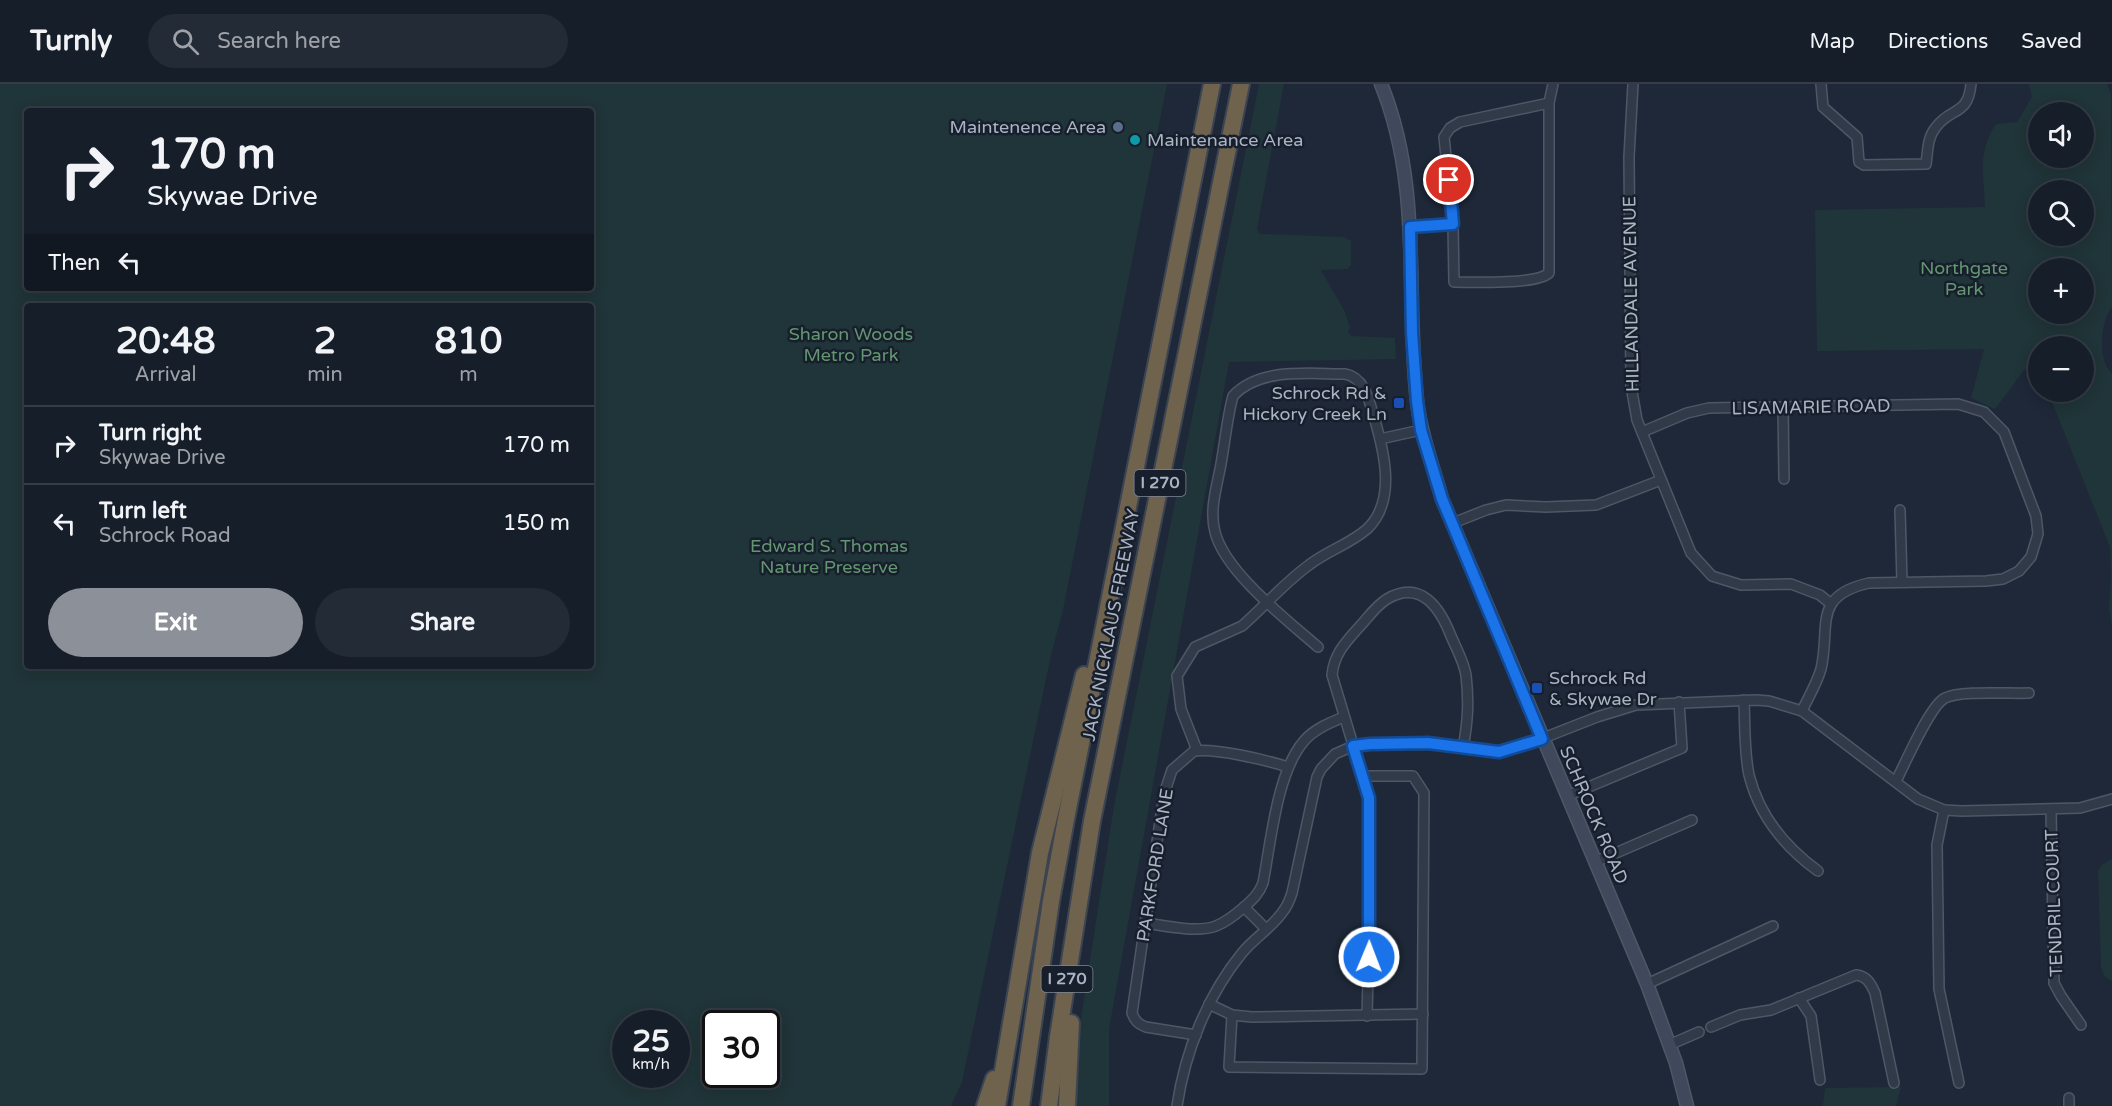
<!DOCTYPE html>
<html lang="en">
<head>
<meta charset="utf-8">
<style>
	:root { --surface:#161e2a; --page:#232b36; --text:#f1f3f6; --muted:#9ea2a8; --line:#353c47; --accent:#8c9099 }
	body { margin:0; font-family:"Varela Round",sans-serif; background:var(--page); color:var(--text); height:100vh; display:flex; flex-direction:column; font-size:22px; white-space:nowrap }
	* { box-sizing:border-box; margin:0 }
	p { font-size:20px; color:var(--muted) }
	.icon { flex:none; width:33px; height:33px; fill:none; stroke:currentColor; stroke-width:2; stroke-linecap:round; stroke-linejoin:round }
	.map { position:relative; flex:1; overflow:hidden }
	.details { position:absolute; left:24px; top:219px; width:570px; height:366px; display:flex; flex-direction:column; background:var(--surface); border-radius:6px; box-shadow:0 3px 15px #0003,0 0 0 2px var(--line) }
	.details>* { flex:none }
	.banner { position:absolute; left:24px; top:24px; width:570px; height:183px; border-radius:6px; box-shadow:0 3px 15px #0003,0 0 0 2px var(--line); background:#161e2a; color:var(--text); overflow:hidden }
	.buttons { position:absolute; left:2028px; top:18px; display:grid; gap:12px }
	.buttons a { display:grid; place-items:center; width:66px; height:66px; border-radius:50%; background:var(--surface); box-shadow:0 3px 15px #0003,0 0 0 2px var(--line); font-size:30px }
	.speed { position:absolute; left:612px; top:926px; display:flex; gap:12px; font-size:30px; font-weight:700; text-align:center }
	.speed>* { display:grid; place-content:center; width:78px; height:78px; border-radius:50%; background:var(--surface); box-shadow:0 3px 15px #0003,0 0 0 2px var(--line); line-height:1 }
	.speed small { font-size:15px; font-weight:400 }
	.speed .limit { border:3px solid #111; border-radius:9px; background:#fff; color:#111 }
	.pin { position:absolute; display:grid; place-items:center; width:51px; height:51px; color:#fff; margin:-26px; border:3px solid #fff; border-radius:50%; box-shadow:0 2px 6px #0007 }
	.me { position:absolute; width:66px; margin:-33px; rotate:1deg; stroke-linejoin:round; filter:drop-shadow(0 0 4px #0008) }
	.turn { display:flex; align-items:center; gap:21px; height:126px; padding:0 24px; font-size:27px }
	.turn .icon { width:78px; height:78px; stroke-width:2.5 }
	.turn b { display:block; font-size:42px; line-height:51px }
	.then { display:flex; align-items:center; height:57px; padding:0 24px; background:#0003; gap:12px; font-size:22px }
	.eta { display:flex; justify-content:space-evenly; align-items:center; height:102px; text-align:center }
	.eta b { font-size:36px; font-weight:800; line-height:42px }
	.button { display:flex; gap:12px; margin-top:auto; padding:12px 24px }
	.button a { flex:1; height:69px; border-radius:36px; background:var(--accent); color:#fff; font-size:24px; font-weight:800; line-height:69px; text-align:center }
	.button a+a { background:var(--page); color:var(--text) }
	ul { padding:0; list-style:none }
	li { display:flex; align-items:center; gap:18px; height:78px; padding:0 24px; border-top:2px solid var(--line) }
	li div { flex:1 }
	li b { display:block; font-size:22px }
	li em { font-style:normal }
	header { display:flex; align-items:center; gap:36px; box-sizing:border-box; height:84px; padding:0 30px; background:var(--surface); border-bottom:2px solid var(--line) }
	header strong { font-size:28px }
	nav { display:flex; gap:33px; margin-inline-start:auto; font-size:21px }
	.search { width:420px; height:54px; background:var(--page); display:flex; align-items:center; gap:15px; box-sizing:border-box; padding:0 21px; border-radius:33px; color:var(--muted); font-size:22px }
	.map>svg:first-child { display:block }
	.green { fill:#203539; fill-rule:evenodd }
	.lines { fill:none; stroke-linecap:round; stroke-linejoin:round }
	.minor-casing { stroke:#4f5766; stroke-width:12 }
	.secondary-casing { stroke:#4f5766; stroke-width:15 }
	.motorway-casing { stroke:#3c4452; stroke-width:20 }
	.minor { stroke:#313a48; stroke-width:9 }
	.secondary { stroke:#3f495b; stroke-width:12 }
	.motorway { stroke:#6f634e; stroke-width:16 }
	.route-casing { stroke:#114b97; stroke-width:15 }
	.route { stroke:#1a73e8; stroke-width:10 }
	.service-dot { fill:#5c6f8a; stroke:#171f2c; stroke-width:2 }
	.culture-dot { fill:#0f9aa8; stroke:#171f2c; stroke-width:2 }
	.transit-dot { fill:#1a4fb4; stroke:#171f2c; stroke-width:2 }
	.labels { text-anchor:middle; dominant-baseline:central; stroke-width:5; stroke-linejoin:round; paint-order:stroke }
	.shield { fill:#171f2c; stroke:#7f8797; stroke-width:1.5 }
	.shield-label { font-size:16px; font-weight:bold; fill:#abb4c5 }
	.poi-label { font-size:18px; fill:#abb4c5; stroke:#171f2c; text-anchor:end }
	.park-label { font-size:18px; fill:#629770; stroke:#171f2c }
	.street-label { font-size:18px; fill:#abb4c5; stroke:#171f2c }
</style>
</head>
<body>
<header>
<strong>Turnly</strong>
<div class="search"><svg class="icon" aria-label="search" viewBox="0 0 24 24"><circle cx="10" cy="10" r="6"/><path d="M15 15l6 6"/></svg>Search here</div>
<nav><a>Map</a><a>Directions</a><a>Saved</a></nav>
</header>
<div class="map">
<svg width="2112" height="1022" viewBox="0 0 2112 1022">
	<rect width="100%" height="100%" fill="#1e2838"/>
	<g class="green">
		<path d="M0 0H1167L1063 526 1051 571 962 998 951 1022H0ZM27 27H591V204H27ZM27 222H591V582H27ZM626 939H676V990H626ZM716 939H766V990H716Z"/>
		<polygon points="1259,0 1284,0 1257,145 1260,150 1343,153 1351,157 1351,181 1347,185 1321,186 1344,226 1350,243 1348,248 1351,252 1395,254 1396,275 1229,278 1109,945 1109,1022 1072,1022 1077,960 1114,722"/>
		<path d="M2029 0H2107L2111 11 2112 223C2100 240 2097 274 2112 290V544L2109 524 2111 495 2110 463 2048 308H2084V262H2038V283L2034 273 1995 325 1971 314 1984 265 1817 267 1815 126 1985 123C1984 92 1977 67 1996 40L2017 38 2032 13ZM2038 28H2084V74H2038ZM2038 106H2084V152H2038ZM2038 184H2084V230H2038Z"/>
		<polygon points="2112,775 2112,897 2104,892 2101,882 2098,786 2103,780"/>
		<polygon points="1901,1003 1896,1022 1823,1022 1825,1004"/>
	</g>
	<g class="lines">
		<g class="minor-casing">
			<g id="minor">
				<polyline points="1633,0 1629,73 1631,302 1637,336 1691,469 1712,492 1741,501 1791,500 1820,511 1831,520"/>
				<path d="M1821 0 1823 23 1857 53 1859 78 1864 81 1926 80C1928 67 1927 54 1936 43 1951 23 1968 32 1971 0"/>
				<path d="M1549 19 1460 38 1450 44 1444 53 1453 140 1454 198C1474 198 1536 201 1549 189V19L1553 0"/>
				<polyline points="1410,143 1453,140"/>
				<polyline points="1783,323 1784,395"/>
				<path d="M1642 348 1687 329 1709 324 1958 320 1984 328 2004 348 2036 432 2038 450 2031 473 2019 487 2003 495 1986 497 1869 499C1811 512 1831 543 1821 585 1817 599 1808 614 1802 627"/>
				<polyline points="1380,355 1421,346"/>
				<polyline points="1900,426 1902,498"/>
				<polyline points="1453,439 1486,426 1506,421 1546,423 1596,421 1661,396"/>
				<path d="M1744 616C1745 641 1744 667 1749 691 1759 731 1785 763 1818 787"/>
				<path d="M1197 666 1181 625 1177 592 1195 563 1242 542C1265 522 1284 499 1309 481 1327 467 1350 460 1367 445 1397 417 1384 367 1374 333 1369 316 1364 293 1345 290 1310 290 1259 283 1233 312 1227 334 1225 358 1221 380 1217 402 1209 426 1215 448 1225 488 1287 536 1318 563"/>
				<path d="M1896 697C1905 680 1930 621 1945 614 1961 606 2010 610 2029 609"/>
				<polyline points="1567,712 1682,664 1679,618"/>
				<polyline points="2051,725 2054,899 2061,912 2081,941"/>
				<polyline points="1944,726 1937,761 1939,905 1959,999"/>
				<polyline points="1595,778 1692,736"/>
				<polyline points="1244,823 1266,845"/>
				<path d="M1146 839C1165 842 1198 849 1216 842 1226 838 1235 831 1243 824 1252 816 1259 810 1263 799 1271 757 1277 688 1304 657 1314 645 1331 638 1344 633"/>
				<polyline points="1647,900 1773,842"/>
				<polyline points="1799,914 1811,932 1820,996"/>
				<polyline points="1209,920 1232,931 1252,933 1423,930"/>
				<polyline points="1232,931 1229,983 1422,985 1424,709 1413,692 1364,692"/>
				<path d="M1367 932 1370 818 1369 714 1332 591C1334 569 1347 557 1361 541 1369 532 1377 521 1387 515 1421 495 1440 524 1451 552 1456 564 1464 578 1466 591 1469 618 1468 637 1463 664"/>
				<path d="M1711 943 1740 931 1771 926 1856 891C1867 892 1871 900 1875 909L1894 999"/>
				<path d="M1196 951 1146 943C1138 940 1135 937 1132 929L1164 710 1172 686 1194 667C1216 664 1266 676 1288 683"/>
				<polyline points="1669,961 1699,948"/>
				<path d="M1177 1022C1185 968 1207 912 1242 869 1254 854 1273 843 1284 826 1288 821 1290 815 1292 809L1317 693 1321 685 1335 670 1353 662 1369 660 1428 659 1499 668 1523 662 1597 633 1636 621 1756 616 1769 617 1802 627 1918 715 1944 726 1962 727 2080 724 2112 715"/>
				<polyline points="2069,1022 2069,1014"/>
			</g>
		</g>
		<g class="secondary-casing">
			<path id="secondary" d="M1381 0C1423 103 1405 210 1417 317 1421 351 1433 382 1442 415L1647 900 1676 979 1687 1022"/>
		</g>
		<g class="motorway-casing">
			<g id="motorway">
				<polyline points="985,1022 994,995"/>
				<polyline points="997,1022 1040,769 1084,591"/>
				<polyline points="1021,1022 1051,817 1066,735 1212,0"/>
				<polyline points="1049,1022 1058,953 1092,737 1241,0"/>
				<polyline points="1067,1022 1071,939"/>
			</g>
		</g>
		<use href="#minor" class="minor"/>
		<use href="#secondary" class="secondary"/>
		<use href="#motorway" class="motorway"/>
	</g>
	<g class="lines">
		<g class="route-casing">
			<polyline id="route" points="1369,873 1369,714 1353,662 1370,660 1428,659 1499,668 1542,655 1442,415 1421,346 1417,317 1412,249 1410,143 1453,140 1449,96"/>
		</g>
		<use href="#route" class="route"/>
	</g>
	<circle class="service-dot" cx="1118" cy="43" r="6"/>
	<circle class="culture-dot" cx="1135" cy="56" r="6"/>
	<g class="transit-dot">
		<rect x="1393" y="313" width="12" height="12" rx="3"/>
		<rect x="1531" y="598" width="12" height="12" rx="3"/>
	</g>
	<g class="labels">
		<g class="shield">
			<rect x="1134.5" y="386" width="51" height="26" rx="4.5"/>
			<rect x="1041.5" y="882" width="51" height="26" rx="4.5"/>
		</g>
		<g class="shield-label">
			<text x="1160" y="399">I 270</text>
			<text x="1067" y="895">I 270</text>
		</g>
		<g class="poi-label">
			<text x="1106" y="43">Maintenence Area</text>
			<text x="1147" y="56" text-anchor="start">Maintenance Area</text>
			<text x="1387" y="309">Schrock Rd &amp;<tspan x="1387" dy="21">Hickory Creek Ln</tspan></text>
			<text x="1549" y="594" text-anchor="start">Schrock Rd<tspan x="1549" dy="21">&amp; Skywae Dr</tspan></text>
		</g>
		<g class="park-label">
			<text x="1964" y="184">Northgate<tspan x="1964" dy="21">Park</tspan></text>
			<text x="851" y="250">Sharon Woods<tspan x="851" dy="21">Metro Park</tspan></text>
			<text x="829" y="462">Edward S. Thomas<tspan x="829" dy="21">Nature Preserve</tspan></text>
		</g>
		<g class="street-label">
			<text transform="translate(1631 210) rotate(-91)">HILLANDALE AVENUE</text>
			<text transform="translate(1811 323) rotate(-1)">LISAMARIE ROAD</text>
			<text transform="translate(1111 541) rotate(-79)">JACK NICKLAUS FREEWAY</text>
			<text transform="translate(1594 731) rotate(67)">SCHROCK ROAD</text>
			<text transform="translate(1155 781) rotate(-81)">PARKFORD LANE</text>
			<text transform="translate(2054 819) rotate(-92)">TENDRIL COURT</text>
		</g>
	</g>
</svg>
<div class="buttons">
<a><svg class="icon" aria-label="sound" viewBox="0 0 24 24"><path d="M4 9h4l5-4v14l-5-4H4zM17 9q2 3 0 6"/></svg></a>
<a><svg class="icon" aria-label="search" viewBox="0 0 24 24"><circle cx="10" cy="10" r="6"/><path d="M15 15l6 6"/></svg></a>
<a>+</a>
<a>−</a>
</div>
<div class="speed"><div>25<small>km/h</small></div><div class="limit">30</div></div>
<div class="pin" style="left:1449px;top:96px;background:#d93025"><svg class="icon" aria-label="arrive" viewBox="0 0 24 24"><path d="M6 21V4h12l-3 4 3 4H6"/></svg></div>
<svg class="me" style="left:1369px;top:873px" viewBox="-20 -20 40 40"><circle r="17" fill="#1a73e8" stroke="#fff" stroke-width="3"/><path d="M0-11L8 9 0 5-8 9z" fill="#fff"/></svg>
<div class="banner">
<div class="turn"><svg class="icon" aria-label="right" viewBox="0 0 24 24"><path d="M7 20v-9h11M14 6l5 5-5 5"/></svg><div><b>170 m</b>Skywae Drive</div></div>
<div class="then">Then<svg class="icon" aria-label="left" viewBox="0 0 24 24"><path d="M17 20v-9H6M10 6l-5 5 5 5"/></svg></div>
</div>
<section class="details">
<div class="eta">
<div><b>20:48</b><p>Arrival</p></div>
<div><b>2</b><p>min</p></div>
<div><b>810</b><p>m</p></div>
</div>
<ul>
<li><svg class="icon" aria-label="right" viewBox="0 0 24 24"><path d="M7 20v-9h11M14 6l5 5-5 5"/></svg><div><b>Turn right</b><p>Skywae Drive</p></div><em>170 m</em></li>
<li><svg class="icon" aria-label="left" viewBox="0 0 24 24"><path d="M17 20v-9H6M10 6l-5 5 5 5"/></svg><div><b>Turn left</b><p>Schrock Road</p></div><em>150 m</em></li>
</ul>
<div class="button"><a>Exit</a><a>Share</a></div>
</section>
</div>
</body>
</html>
